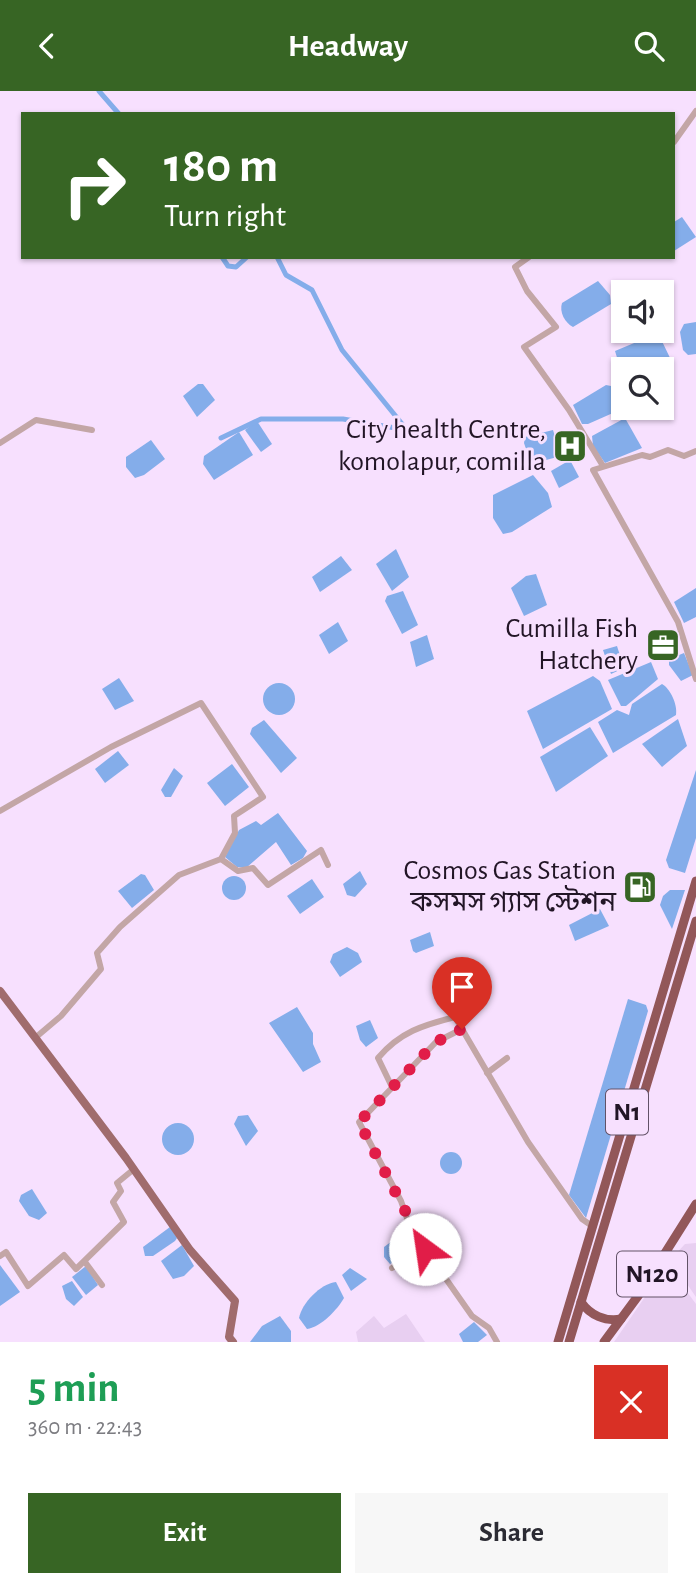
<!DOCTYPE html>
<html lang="en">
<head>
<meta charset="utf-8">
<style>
	:root { --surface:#fff; --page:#f7f7f7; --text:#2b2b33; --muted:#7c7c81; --accent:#376524 }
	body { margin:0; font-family:"Alegreya Sans","Noto Sans Bengali",sans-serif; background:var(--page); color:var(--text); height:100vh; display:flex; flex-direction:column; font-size:26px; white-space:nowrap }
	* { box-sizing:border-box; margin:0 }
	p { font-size:23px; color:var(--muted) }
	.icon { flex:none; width:38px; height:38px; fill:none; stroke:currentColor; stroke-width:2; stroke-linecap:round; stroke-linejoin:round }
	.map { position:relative; height:1251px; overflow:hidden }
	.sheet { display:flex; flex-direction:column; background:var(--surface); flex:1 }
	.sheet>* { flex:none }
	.guide { position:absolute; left:21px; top:21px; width:654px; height:147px; border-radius:0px; box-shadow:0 2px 5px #0004; background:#376524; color:#fff; overflow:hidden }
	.tools { position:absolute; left:611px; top:189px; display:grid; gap:14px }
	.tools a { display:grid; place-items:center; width:63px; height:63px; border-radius:0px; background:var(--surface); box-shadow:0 2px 5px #0004; font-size:35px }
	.pin { position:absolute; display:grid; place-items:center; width:60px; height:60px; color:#fff; margin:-72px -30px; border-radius:50% 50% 50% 0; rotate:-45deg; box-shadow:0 0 7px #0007 }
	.pin .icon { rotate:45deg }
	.me { position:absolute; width:77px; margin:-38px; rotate:329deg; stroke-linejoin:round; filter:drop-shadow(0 0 5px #0008) }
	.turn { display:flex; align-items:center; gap:24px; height:147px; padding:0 28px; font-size:32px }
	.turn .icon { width:91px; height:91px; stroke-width:2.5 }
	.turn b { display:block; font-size:49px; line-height:60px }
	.round { display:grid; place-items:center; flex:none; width:74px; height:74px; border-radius:0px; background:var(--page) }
	.summary { display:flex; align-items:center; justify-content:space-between; height:119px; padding:0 28px }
	h1 { font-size:42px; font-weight:600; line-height:52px; color:#1e9e55 }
	.button { display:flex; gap:14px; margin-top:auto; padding:14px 28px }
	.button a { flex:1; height:80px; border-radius:0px; background:var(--accent); color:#fff; font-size:28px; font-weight:600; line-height:80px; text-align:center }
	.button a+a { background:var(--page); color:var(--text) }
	header { display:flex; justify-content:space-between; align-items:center; height:91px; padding:0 28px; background:var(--accent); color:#fff; font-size:32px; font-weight:600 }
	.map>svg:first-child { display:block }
	.built { fill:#e8cff1 }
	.water { fill:#84adea }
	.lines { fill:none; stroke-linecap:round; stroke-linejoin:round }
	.canal { stroke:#84adea; stroke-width:5 }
	.minor { stroke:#c3a6a6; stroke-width:6 }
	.major { stroke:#a06c6d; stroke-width:8 }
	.highway { stroke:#925759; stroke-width:9 }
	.route { stroke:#e11d48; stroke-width:12; stroke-dasharray:0 21.6 }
	.labels { text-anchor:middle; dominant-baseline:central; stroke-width:6; stroke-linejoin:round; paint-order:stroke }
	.shield { fill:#f7e0fe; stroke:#625267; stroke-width:2 }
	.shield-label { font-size:26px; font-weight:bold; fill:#221526 }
	.poi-label { font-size:28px; fill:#221526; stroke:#f7e0fe; text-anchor:end }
</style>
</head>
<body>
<header><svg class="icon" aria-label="back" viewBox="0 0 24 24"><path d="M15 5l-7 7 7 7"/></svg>Headway<svg class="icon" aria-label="search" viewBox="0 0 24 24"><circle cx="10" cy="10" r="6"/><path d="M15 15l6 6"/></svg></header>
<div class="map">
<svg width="696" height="1251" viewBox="0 0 696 1251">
	<rect width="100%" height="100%" fill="#f7e0fe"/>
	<g class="built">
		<polygon points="696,1152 696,1206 676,1177 673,1166 685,1153"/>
		<polygon points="667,1174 696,1213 696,1251 614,1251"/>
		<polygon points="406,1223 425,1251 358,1251 356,1241 374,1225 384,1237"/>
	</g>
	<g class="water">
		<polygon points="682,126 696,146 674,160 674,131"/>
		<path d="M598 190 610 204 611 213 573 236C565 232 559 221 562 212Z"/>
		<polygon points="696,231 696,263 688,264 683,259 680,241 684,233"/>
		<polygon points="658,242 672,271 662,278 623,278 623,286 615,260"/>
		<polygon points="198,293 203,293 215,309 197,326 183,305"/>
		<polygon points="606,294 611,295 622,318 588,333 582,333 573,314"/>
		<polygon points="625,327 642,357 605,372 593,355 592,345"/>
		<polygon points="257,330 272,353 261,361 245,339"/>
		<polygon points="553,339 561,365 531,373 524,352 525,346"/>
		<polygon points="239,341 253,364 214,389 203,373 204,365"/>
		<polygon points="151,349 165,368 144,384 135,387 126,376 126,366"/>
		<polygon points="570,369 579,386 559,397 551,380"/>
		<polygon points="533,384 548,402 552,416 512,441 503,443 493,427 493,404"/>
		<polygon points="396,458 409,486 392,500 376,473"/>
		<polygon points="341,465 352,479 320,501 312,486"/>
		<polygon points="536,483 547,514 524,525 511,497 526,485"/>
		<polygon points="696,497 696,526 684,532 674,511"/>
		<polygon points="403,500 418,534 402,543 385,510 387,505"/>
		<polygon points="338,531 348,550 329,563 319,544"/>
		<polygon points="427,544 434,568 416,576 410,551"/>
		<polygon points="617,555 624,577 611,583 603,559"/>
		<polygon points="684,562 693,584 681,590 669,574 669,568"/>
		<polygon points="651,571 658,588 626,615 621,615 608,589"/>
		<polygon points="593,585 600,590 612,618 543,658 527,620"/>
		<polygon points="119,587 134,610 115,619 102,598"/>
		<circle cx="279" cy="608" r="16"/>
		<path d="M662 593C670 597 678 614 676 624L613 662 598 631 617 619 629 624 632 613Z"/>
		<polygon points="678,628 687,655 662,676 642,653"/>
		<polygon points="264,629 297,667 281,682 250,643 252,637"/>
		<polygon points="590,636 608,665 556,701 540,666"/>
		<polygon points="118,660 129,674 105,692 95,678"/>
		<polygon points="232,673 249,696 225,715 207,692"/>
		<polygon points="174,677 183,685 171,706 165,706 161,699"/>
		<polygon points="696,679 696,747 685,782 669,777 666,769"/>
		<polygon points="278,722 307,760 303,767 291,774 276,751 246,777 237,776 225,766 239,739 256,730 261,734"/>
		<polygon points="360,780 367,793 355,806 347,804 343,793"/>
		<polygon points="141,783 145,784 154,799 132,817 118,800"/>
		<circle cx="234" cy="797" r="12"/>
		<polygon points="312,788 324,806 300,823 287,805"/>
		<polygon points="670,799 685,799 672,838 660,814 663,805"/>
		<polygon points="600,818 609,835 575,850 569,834"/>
		<polygon points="430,841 434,855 416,862 413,860 410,849"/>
		<polygon points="347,856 358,862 362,871 340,886 330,871 333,863"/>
		<polygon points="628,908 646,914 648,920 586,1127 569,1104"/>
		<polygon points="297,916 313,942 313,953 321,971 303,981 269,932"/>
		<polygon points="370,929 378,947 366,956 360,949 356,935"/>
		<polygon points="248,1024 258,1040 246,1055 234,1033 238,1025"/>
		<circle cx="178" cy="1048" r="16"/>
		<circle cx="451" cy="1072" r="11"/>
		<polygon points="32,1098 47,1122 39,1129 29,1125 19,1110 21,1104"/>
		<polygon points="170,1136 177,1147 175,1150 153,1165 145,1165 143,1156"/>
		<polygon points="407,1139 414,1149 415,1160 390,1173 384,1166 384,1156"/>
		<polygon points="182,1154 194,1175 184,1185 173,1188 161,1170"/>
		<polygon points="0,1174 20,1201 0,1215"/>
		<polygon points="86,1175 98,1194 86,1204 72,1186"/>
		<polygon points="350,1177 367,1188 351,1200 342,1184"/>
		<polygon points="72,1190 83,1206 74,1215 66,1208 62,1195"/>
		<path d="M336 1191 344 1207C337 1219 321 1236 307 1238L299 1227C302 1212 320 1193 336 1191Z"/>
		<polygon points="280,1225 291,1240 291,1251 250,1251 262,1235"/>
		<polygon points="474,1231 487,1244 478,1251 463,1251 459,1243"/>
	</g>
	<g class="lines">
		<g class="canal">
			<polyline points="99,0 119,23"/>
			<polyline points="222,166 228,175 236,176 247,166"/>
			<polyline points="221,347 261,328 343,328 407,339 342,259 312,199 286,184 277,166"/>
		</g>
		<g class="minor">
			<polyline points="674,51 696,20"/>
			<polyline points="529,166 515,176 527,200 556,236 524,256 569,319 603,375"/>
			<polyline points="0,352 36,329 92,339"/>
			<polyline points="696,360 684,365 668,359 650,366 642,364 593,379 678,531 696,588"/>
			<polyline points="0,720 111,656 201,612 263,706 234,725 235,742 221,768 179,784 120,836 97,862 101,878 61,925 35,947"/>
			<polyline points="221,768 238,780 253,777 268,794 321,759 328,774"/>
			<polyline points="465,910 454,915 455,926 528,1051 582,1128 592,1135"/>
			<polyline points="487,982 507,967"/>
			<path d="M392 996 378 967C400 941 423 934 455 926"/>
			<polyline points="425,1158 408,1130 401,1110 359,1031 436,951 462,938"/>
			<polyline points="0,1165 6,1161 28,1195 64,1164 76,1178 124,1131 113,1111 121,1100 117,1092 134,1078"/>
			<polyline points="85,1171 102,1194"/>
			<polyline points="392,1177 425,1158 472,1225 489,1237 497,1251"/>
		</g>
		<polyline class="major" points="0,900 126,1067 190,1159 235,1210 229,1246 233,1251"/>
		<g class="highway">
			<path d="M581 1211C590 1224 605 1231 621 1228"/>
			<polyline points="558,1251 696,790"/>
			<polyline points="569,1251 696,830"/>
			<polyline points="604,1251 638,1205 696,1113"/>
		</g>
	</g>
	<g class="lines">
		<polyline class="route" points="425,1158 359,1031 436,951 462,938"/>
	</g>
	<defs>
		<g id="hospital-square" transform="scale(1.75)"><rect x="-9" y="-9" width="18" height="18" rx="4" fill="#376524" stroke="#f7e0fe"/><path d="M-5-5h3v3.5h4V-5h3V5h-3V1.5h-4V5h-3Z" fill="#fff"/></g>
		<g id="office-square" transform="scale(1.75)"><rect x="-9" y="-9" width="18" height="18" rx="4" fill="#376524" stroke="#f7e0fe"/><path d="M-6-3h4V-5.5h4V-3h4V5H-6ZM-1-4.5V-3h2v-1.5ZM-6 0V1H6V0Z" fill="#fff"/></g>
		<g id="fuel-square" transform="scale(1.75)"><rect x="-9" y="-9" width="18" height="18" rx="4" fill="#376524" stroke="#f7e0fe"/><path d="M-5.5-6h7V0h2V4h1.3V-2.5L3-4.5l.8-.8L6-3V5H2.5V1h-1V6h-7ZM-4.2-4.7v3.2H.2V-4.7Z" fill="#fff"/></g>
	</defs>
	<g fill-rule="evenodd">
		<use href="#hospital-square" x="570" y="355"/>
		<use href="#office-square" x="663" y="554"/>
		<use href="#fuel-square" x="640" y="796"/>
	</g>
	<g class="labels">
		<g class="shield">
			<rect x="606" y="998.5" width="42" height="45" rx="5"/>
			<rect x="617" y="1160.5" width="70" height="45" rx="5"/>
		</g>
		<g class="shield-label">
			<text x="627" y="1021">N1</text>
			<text x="652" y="1183">N120</text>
		</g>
		<g class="poi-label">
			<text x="546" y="339">City health Centre,<tspan x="546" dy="32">komolapur, comilla</tspan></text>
			<text x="638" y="538">Cumilla Fish<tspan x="638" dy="32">Hatchery</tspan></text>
			<text x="616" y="780">Cosmos Gas Station<tspan x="616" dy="32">কসমস গ্যাস স্টেশন</tspan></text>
		</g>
	</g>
</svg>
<div class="tools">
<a><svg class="icon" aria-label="sound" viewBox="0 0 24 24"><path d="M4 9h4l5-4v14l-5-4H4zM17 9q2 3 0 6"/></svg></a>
<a><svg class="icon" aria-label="search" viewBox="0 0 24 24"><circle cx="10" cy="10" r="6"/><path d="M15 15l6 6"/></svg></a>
</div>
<div class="pin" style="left:462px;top:938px;background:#d93025"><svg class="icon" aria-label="arrive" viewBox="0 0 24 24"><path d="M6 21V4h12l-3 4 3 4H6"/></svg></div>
<svg class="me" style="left:425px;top:1158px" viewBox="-20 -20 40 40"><circle r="19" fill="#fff"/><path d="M0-13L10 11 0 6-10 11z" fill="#e11d48"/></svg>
<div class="guide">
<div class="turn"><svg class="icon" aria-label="right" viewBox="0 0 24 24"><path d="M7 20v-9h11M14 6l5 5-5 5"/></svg><div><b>180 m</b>Turn right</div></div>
</div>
</div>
<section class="sheet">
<div class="summary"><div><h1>5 min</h1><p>360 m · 22:43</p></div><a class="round" style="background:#d93025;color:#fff"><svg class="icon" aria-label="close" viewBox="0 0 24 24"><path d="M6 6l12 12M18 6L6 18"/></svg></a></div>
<div class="button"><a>Exit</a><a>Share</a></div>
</section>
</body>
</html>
